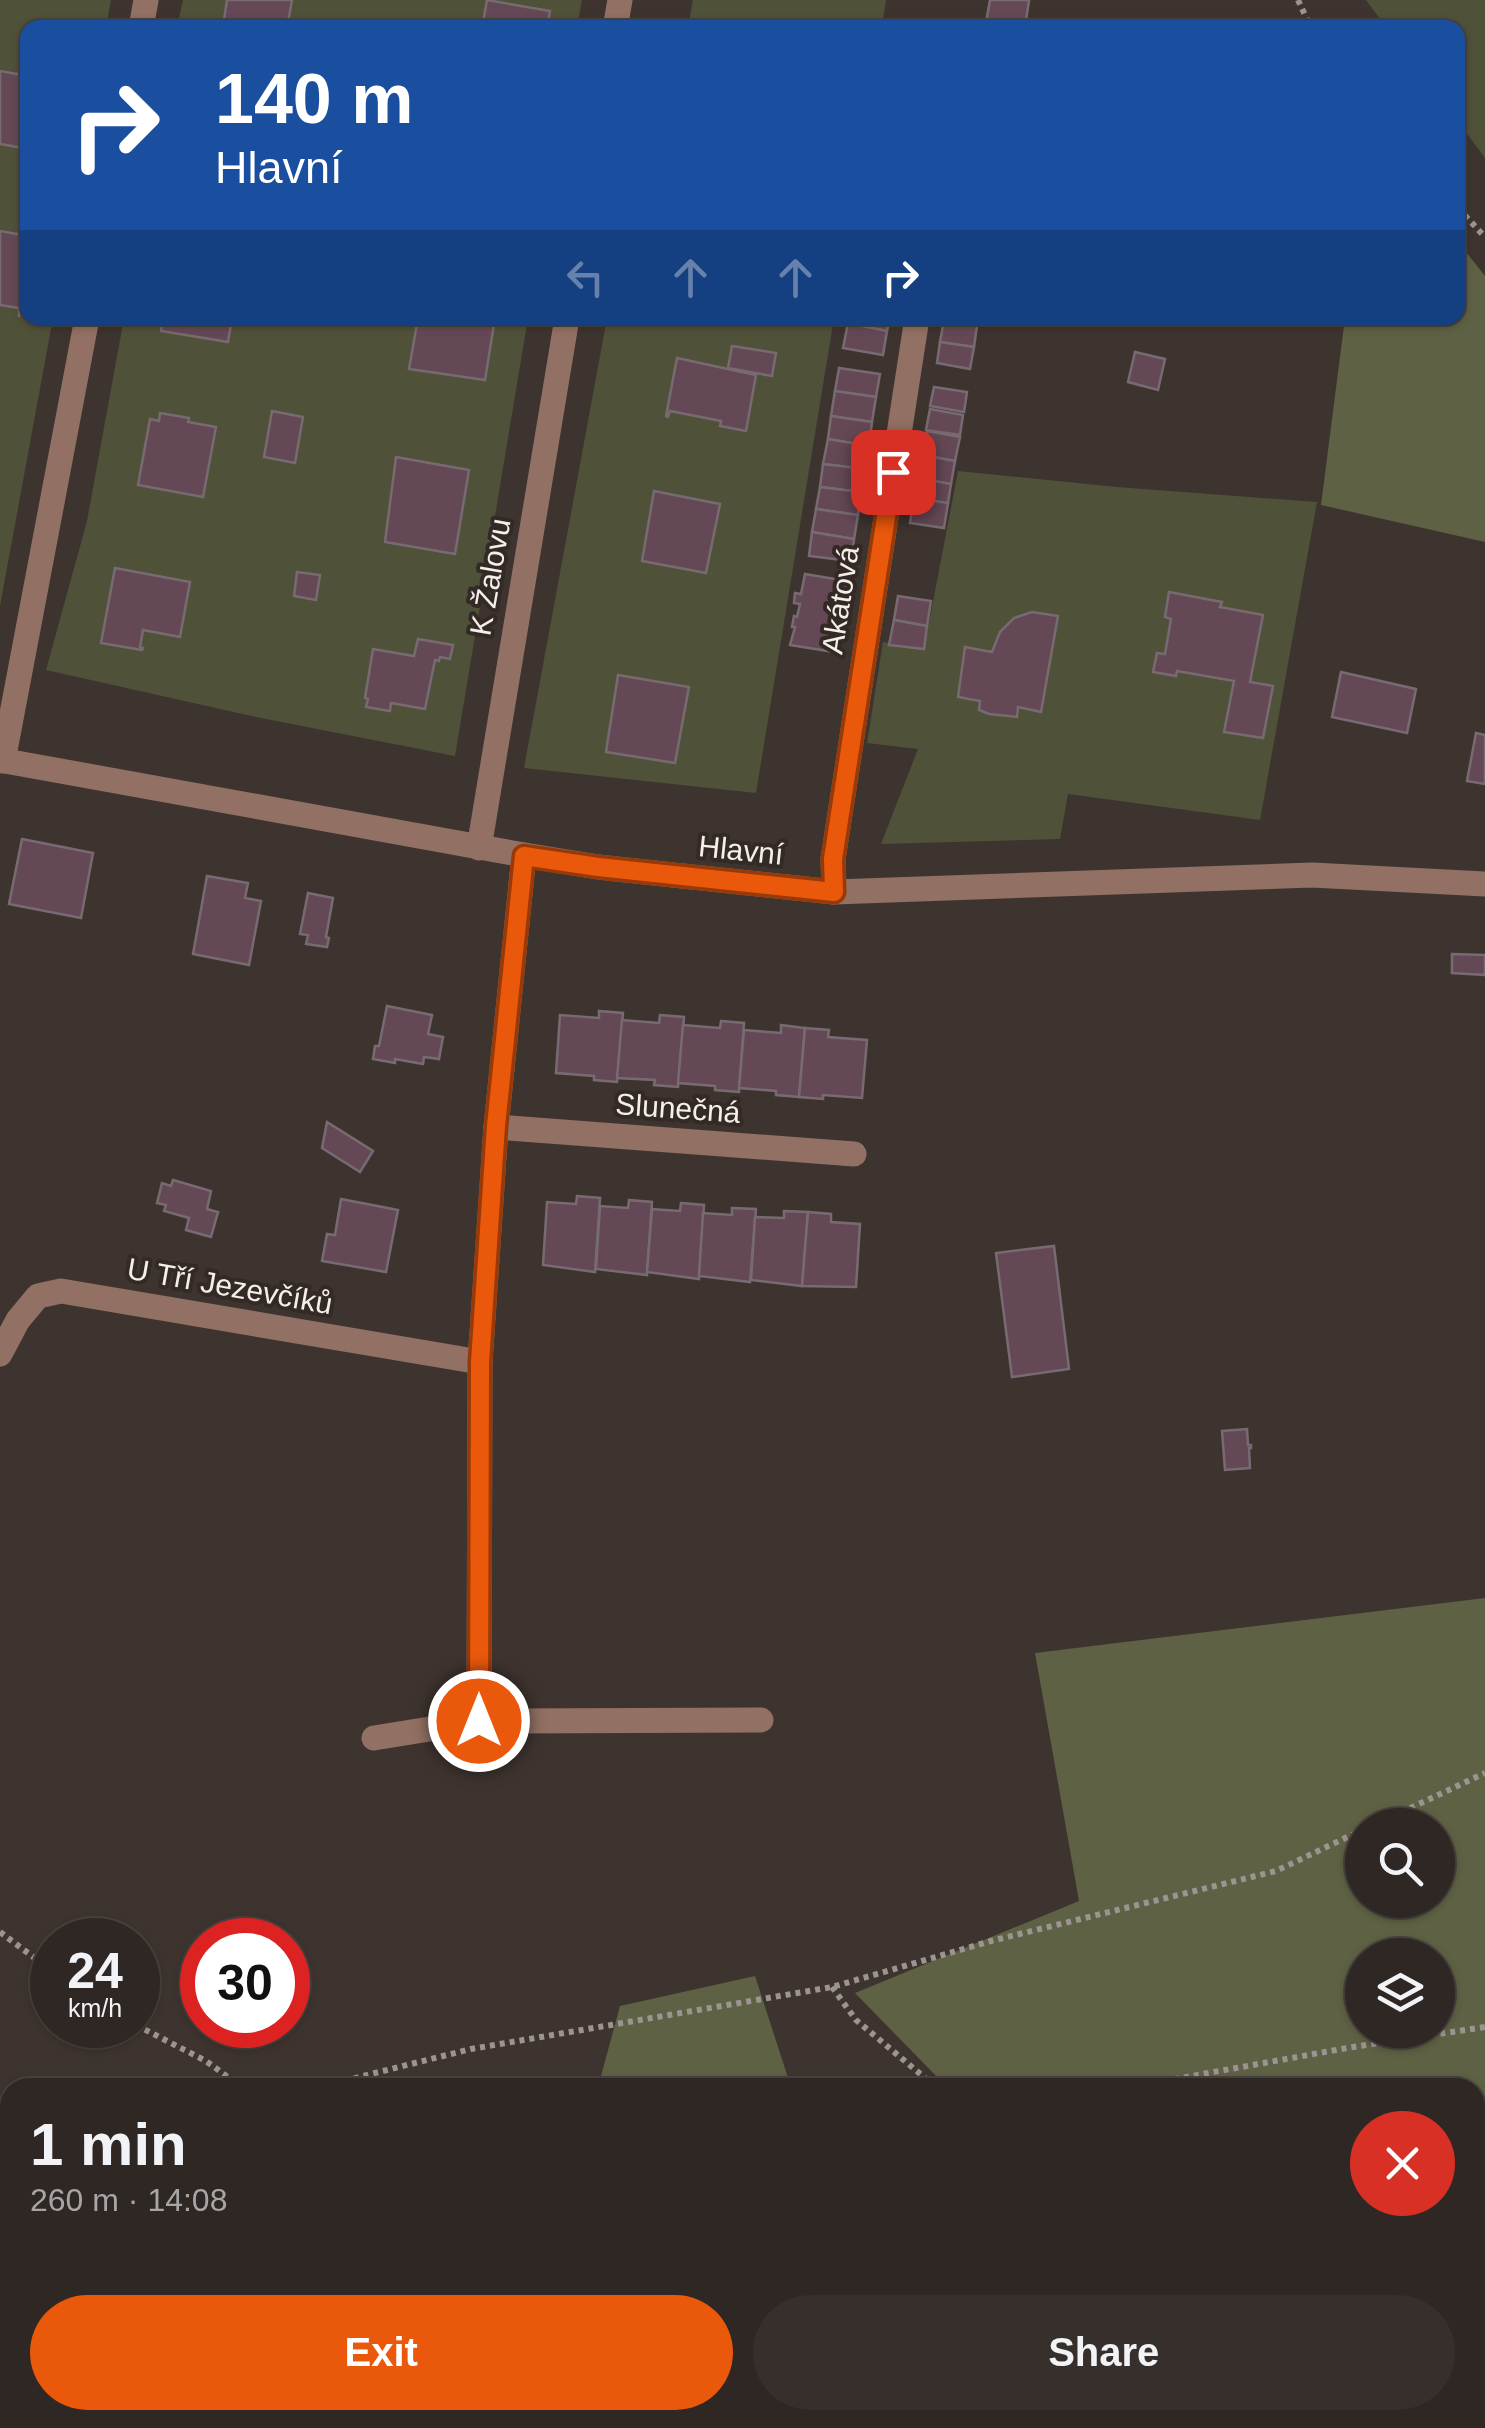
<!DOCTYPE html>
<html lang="en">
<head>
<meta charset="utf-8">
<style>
	:root { --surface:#2e2723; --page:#362f2b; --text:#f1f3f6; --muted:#a7a5a6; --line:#494441; --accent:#ea580c }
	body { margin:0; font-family:Helvetica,sans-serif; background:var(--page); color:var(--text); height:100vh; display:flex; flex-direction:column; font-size:38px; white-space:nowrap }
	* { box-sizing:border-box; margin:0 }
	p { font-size:32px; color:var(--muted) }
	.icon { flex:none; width:55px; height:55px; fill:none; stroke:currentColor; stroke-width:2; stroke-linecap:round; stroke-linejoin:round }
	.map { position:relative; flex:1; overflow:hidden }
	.panel { position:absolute; left:0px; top:2078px; width:1485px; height:352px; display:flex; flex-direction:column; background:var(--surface); border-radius:30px 30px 0 0; box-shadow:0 2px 8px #0004,0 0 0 2px var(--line) }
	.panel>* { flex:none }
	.hud { position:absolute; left:20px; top:20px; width:1445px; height:305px; border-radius:20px; box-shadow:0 2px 8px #0004,0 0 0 2px var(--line); background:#1a4fa0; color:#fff; overflow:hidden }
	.buttons { position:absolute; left:1345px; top:1808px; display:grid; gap:20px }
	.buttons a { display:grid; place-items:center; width:110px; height:110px; border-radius:50%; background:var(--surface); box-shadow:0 2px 8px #0004,0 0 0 2px var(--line); font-size:50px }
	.speed { position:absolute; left:30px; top:1918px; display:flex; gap:20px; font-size:50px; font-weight:700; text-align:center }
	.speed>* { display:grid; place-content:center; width:130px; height:130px; border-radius:50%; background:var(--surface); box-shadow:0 2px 8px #0004,0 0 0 2px var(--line); line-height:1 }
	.speed small { font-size:25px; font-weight:400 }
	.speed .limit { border:15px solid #d22; background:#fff; color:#111 }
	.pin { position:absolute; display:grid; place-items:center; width:85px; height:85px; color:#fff; margin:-42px; border-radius:20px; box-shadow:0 5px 15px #0006 }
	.me { position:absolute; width:110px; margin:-55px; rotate:0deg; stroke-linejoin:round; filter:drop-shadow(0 0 8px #0008) }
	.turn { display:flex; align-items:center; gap:35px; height:210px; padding:0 30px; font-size:45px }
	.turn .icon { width:130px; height:130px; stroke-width:2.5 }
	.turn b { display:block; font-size:70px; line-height:85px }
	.lanes { display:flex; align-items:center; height:95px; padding:0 30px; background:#0003; justify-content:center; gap:50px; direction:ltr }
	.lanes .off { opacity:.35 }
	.round { display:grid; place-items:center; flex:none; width:105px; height:105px; border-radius:52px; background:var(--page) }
	.summary { display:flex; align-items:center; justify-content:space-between; height:170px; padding:0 30px }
	h1 { font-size:60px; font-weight:600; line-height:75px }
	.button { display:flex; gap:20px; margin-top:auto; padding:20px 30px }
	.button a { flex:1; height:115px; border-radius:60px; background:var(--accent); color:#fff; font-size:40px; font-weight:600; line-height:115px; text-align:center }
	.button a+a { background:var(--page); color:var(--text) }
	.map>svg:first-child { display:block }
	.green { fill:#4f5139 }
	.forest { fill:#5e6143; fill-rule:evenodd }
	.building { fill:#654856; stroke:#776b71; stroke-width:2.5 }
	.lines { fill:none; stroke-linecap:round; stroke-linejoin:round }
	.path { stroke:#9c9490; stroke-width:6; stroke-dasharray:5 5; stroke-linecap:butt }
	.minor { stroke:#927063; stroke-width:25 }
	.route-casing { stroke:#983908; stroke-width:25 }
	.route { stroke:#ea580c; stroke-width:18 }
	.labels { text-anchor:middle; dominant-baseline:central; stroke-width:8; stroke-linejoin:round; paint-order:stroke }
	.street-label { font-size:30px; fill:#f5eeeb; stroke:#332a25 }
</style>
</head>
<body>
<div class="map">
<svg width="1485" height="2428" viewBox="0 0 1485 2428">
	<rect width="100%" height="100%" fill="#3e342f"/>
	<g class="green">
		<polygon points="0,0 111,0 106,27 28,28 28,318 53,318 0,606"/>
		<polygon points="183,0 582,0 577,27 177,28"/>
		<polygon points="693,0 886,0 882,27 688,27"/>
		<polygon points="1366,0 1485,0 1485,158 1458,122 1458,28 1386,27"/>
		<polygon points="124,318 528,318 455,756 261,718 46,670 87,521"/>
		<polygon points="607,318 834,318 756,793 524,768"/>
		<polygon points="958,471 1117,487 1317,502 1260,820 1068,794 1060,839 881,844 918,749 867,743 883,642 924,649"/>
		<polygon points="1475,2273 1478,2273 1485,2286 1485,2428 1166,2428 1192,2420 1475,2420"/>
	</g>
	<g class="forest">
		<polygon points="1458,242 1485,276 1485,542 1321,505 1345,318 1458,318"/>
		<path d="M1485 1598V2283L1480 2273H1475V2088H1060L1059 2084 943 2083 855 1993 1079 1901 1035 1653ZM1438 1825V1900H1362V1825ZM1438 1955V2030H1362V1955Z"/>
		<polygon points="755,1976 791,2087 598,2087 620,2006"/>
		<polygon points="10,2133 10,2271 0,2284 0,2136"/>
		<polygon points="809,2420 1192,2420 1166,2428 813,2428"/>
	</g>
	<g class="building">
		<polygon points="227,0 292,0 287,28 223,26"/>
		<polygon points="487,0 550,11 547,28 482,28"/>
		<polygon points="990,0 1029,0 1025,28 985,28"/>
		<polygon points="0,71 28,76 28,149 0,144"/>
		<polygon points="0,231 28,236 28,286 24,285 19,317 19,308 0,305"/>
		<polygon points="163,318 232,318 228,342 161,331"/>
		<polygon points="418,318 495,318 485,380 409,369"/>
		<polygon points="849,318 890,318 887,331 848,323"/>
		<polygon points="944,320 977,326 974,347 940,342"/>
		<polygon points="848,323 887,331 883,355 843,348"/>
		<polygon points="940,342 974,347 970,369 937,363"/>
		<polygon points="732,346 776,353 772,376 728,368"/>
		<polygon points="1135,352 1165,359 1158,390 1128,382"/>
		<polygon points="677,358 756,375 746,431 720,426 721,421 670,411 668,417 666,416"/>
		<polygon points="839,368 880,374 876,397 835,391"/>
		<polygon points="934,387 967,392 964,412 930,406"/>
		<polygon points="835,391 876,397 872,422 831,416"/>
		<polygon points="930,409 963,415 960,435 926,430"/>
		<polygon points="272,411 303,417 295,463 264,457"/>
		<polygon points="160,413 189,418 188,422 216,427 203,497 138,485 150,419 159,421"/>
		<polygon points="831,416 872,422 869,446 828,439"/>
		<polygon points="927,431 960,437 955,461 922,455"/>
		<polygon points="828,439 869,446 865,469 823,464"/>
		<polygon points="922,455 955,461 951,484 918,478"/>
		<polygon points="396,457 469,470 455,554 385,542"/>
		<polygon points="823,464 865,469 861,492 820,487"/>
		<polygon points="918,478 951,484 948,503 914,498"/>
		<polygon points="820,487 861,492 858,515 816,509"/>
		<polygon points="654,491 720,504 706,573 642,561"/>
		<polygon points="914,498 948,503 944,528 910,523"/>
		<polygon points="816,509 858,515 854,539 812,532"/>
		<polygon points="812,532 854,539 851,561 809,556"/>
		<polygon points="115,568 190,582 180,637 143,630 140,647 143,648 142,650 101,643"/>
		<polygon points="297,572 320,575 316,600 294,596"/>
		<polygon points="805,574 847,581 834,652 790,645 795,627 792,627 794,616 797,617 800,604 794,603 795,593 801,594"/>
		<polygon points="1169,592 1222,602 1220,607 1263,615 1250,682 1273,686 1263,738 1224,732 1234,681 1177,671 1176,676 1153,672 1157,653 1165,654 1171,619 1165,617"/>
		<polygon points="898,596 931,601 927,626 894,620"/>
		<polygon points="1032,612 1058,616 1041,712 1018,707 1017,717 989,714 979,710 980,701 958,697 965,647 992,652 1000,632 1014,618"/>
		<polygon points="894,620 927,626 924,649 889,645"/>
		<polygon points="418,639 453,645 450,659 440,657 439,661 435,660 425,709 391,703 390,711 366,707 368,699 365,698 373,649 414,656"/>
		<polygon points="1341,672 1416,689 1407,733 1332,717"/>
		<polygon points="618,675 689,687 675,763 606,752"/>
		<polygon points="1476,733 1485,735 1485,784 1467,781"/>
		<polygon points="22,839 93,853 81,918 9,904"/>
		<polygon points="207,876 248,883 245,898 261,901 249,965 193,954"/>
		<polygon points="308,893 333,898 326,937 329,938 327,947 306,944 308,935 300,934"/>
		<polygon points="1452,954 1485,955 1485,975 1452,973"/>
		<polygon points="387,1006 432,1015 428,1034 443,1037 439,1059 424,1057 423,1064 395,1059 395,1063 373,1059 375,1046 379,1046"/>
		<polygon points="599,1011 623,1013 617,1082 594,1080 594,1076 556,1073 560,1015 599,1018"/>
		<polygon points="660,1015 684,1017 678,1087 654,1085 655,1080 617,1078 622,1020 659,1023"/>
		<polygon points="721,1021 744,1023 739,1092 715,1090 715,1086 678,1083 683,1025 720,1028"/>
		<polygon points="781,1025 805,1028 799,1097 776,1095 776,1091 739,1088 744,1030 781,1033"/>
		<polygon points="805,1028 829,1030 828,1037 867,1040 862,1098 823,1095 823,1099 799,1097"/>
		<polygon points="327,1122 373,1151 360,1172 322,1148"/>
		<polygon points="173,1180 211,1191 207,1209 218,1212 211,1237 186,1230 189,1218 164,1211 166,1205 157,1203 162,1183 171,1186"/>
		<polygon points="577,1196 600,1198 595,1272 543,1265 547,1202 576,1204"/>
		<polygon points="341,1199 398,1210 386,1272 322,1261 327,1234 335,1235"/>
		<polygon points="629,1200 652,1202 647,1275 596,1269 600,1206 628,1208"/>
		<polygon points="681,1203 704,1205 699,1279 647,1272 652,1209 680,1211"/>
		<polygon points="732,1208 756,1209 750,1282 699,1276 703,1213 732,1215"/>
		<polygon points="784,1211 808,1212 802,1286 751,1280 755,1217 784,1218"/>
		<polygon points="808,1212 831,1214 831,1222 860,1224 856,1287 802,1286"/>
		<polygon points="1054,1246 1069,1369 1012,1377 996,1253"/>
		<polygon points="1247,1429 1248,1445 1251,1445 1251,1448 1249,1448 1250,1468 1225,1470 1222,1431"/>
	</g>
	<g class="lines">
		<g class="path">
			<polyline points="1298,0 1311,28"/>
			<polyline points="1458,208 1485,237"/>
			<polyline points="1374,1825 1485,1773"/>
			<polyline points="0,1932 52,1971"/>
			<polyline points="832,1987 856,2020 937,2088"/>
			<polyline points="136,2025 206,2061 240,2086 256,2088"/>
			<polyline points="315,2088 471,2049 832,1987 991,1941 1276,1871 1362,1830"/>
			<polyline points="1125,2088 1347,2048 1485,2027"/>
			<polyline points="0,2180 10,2178"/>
		</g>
		<g class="minor">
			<polyline points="141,28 146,0"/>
			<polyline points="615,28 620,0"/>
			<polyline points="0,760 524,855 598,867 834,892 1312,875 1485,884"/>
			<polyline points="3,761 87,318"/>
			<polyline points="479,848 567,318"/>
			<polyline points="834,892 833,859 917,318"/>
			<polyline points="496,1127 854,1154"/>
			<polyline points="0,1354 18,1320 38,1296 61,1291 480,1362"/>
			<polyline points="479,1721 480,1362 496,1127 524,855"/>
			<polyline points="374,1738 479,1721 761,1720"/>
		</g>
	</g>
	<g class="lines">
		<g class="route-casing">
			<polyline id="route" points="479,1721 480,1362 496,1126 524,856 598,867 834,892 833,859 893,472"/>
		</g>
		<use href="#route" class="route"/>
	</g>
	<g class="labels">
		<g class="street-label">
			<text transform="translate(490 577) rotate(-80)">K Žalovu</text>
			<text transform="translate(840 600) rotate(-81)">Akátová</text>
			<text transform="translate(741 850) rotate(6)">Hlavní</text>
			<text transform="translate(678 1108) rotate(4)">Slunečná</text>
			<text transform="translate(230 1286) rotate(10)">U Tří Jezevčíků</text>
		</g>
	</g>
</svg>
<div class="buttons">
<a><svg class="icon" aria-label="search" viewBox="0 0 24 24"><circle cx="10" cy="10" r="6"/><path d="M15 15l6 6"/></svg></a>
<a><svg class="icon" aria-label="layers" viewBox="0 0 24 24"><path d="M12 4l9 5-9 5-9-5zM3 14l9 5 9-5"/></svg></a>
</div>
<div class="speed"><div>24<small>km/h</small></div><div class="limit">30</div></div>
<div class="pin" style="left:893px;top:472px;background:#d93025"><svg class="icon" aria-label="arrive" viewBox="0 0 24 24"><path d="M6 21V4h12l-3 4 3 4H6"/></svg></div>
<svg class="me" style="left:479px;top:1721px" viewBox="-20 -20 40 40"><circle r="17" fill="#ea580c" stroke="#fff" stroke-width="3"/><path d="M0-11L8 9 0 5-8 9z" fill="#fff"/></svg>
<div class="hud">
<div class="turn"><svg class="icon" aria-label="right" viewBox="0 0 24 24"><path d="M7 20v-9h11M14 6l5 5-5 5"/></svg><div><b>140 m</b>Hlavní</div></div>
<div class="lanes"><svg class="icon off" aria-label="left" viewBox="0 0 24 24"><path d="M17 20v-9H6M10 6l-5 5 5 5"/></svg><svg class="icon off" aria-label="ahead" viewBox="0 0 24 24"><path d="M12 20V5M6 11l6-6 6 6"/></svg><svg class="icon off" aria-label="ahead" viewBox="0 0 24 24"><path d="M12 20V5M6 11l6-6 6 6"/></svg><svg class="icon" aria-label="right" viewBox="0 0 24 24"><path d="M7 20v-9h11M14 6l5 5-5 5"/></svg></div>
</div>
<section class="panel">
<div class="summary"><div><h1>1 min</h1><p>260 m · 14:08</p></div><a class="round" style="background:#d93025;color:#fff"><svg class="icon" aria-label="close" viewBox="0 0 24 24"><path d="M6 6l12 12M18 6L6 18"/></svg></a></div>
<div class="button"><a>Exit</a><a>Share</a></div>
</section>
</div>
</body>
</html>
